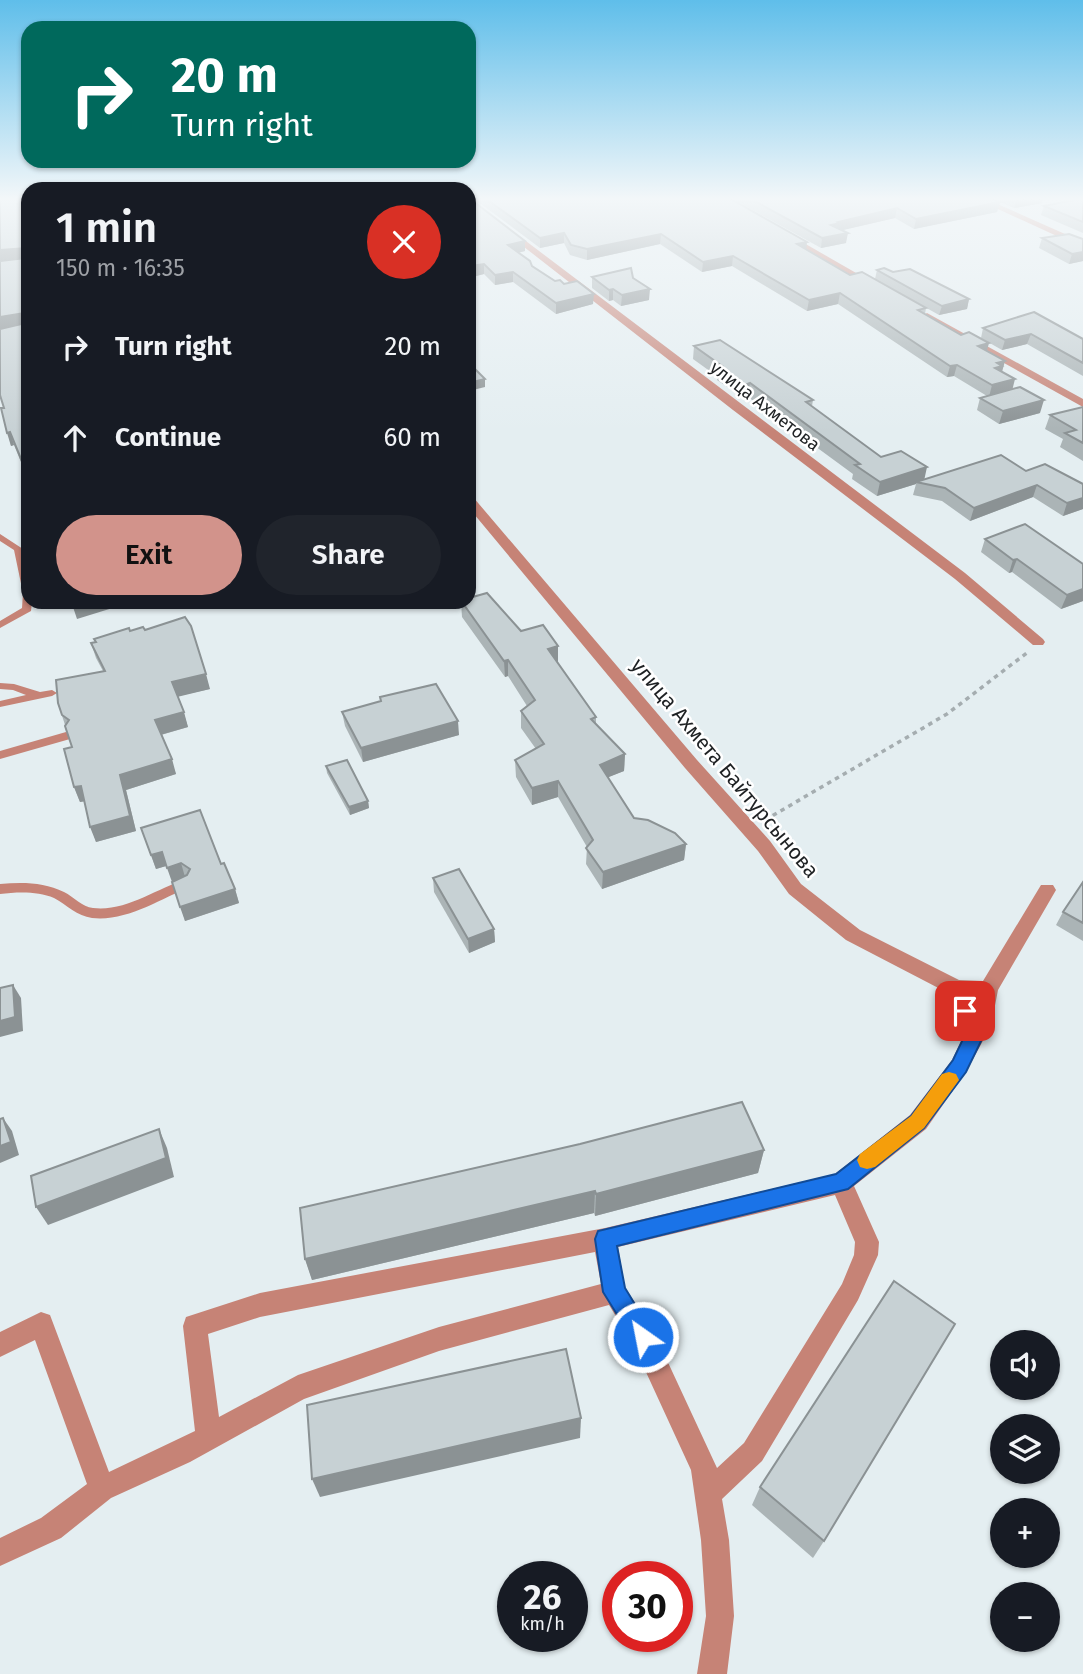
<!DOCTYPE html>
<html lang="en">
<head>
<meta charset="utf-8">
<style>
	:root { --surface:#171b24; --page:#20242c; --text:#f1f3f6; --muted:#9ea1a6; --accent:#d2938b }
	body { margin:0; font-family:"Fira Sans",sans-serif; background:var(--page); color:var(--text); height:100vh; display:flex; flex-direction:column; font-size:26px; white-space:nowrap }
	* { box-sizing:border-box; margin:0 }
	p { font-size:23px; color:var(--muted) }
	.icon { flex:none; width:38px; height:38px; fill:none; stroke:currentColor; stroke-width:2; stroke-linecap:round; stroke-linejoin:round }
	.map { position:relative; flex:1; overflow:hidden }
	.details { position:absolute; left:21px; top:182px; width:455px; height:427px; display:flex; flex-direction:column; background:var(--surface); border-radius:21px; box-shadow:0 2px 5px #0004 }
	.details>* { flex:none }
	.guide { position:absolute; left:21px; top:21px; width:455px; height:147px; border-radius:21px; box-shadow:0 2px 5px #0004; background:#00695c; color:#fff; overflow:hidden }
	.controls { position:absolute; left:990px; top:1330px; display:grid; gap:14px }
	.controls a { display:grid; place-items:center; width:70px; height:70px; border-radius:50%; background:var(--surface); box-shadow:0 2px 5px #0004; font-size:35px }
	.speed { position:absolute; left:497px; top:1561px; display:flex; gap:14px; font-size:35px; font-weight:700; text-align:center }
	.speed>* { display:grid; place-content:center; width:91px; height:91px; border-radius:50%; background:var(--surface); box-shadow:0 2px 5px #0004; line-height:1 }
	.speed small { font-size:18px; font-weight:400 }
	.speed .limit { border:10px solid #d22; background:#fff; color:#111 }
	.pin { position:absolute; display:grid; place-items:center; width:60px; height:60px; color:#fff; margin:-30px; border-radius:14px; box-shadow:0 4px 10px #0006 }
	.me { position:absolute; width:77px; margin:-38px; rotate:327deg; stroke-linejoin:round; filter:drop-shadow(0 0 5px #0008) }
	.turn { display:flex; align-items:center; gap:24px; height:147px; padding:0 35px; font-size:32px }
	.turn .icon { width:91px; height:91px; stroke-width:2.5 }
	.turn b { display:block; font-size:49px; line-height:60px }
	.round { display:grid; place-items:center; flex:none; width:74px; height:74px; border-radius:37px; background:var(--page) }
	.headline { display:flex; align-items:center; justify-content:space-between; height:119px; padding:0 35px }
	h1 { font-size:42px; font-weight:600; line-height:52px }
	.action { display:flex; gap:14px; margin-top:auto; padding:14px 35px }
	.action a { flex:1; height:80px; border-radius:42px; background:var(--accent); color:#111; font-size:28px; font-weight:600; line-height:80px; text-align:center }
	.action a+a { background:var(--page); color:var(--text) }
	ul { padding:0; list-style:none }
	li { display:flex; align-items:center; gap:21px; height:91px; padding:0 35px }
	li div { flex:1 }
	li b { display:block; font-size:26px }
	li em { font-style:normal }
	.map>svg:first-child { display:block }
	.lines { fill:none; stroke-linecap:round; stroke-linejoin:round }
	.path { stroke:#a5adb0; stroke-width:3.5; stroke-dasharray:4.5 4.5; stroke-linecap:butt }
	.lane { fill:#c68376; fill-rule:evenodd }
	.street { fill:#c68376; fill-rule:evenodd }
	.wall { fill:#abb4b6 }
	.shaded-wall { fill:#8b9294 }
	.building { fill:#c7d1d4; stroke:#8b9294; stroke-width:2 }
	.route { fill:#1a73e8; stroke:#114b97; stroke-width:2 }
	.slow { fill:#f59e0b }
	.labels { text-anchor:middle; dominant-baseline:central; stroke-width:5; stroke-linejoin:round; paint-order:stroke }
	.far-street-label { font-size:18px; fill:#1e2123; stroke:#fff }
	.street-label { font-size:21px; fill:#1e2123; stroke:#fff }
</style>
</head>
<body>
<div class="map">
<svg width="1083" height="1674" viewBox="0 0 1083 1674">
	<rect width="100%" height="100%" fill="#e4eef1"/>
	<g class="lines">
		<polyline class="path" points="765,820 947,714 1028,652"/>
		<g class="lane">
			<polygon points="0,534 23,549 28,572 28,602 32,602 31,611 0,628 0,621 22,608 23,593 14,550 0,541"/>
			<polygon points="0,683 14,684 40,692 52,690 57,693 52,696 0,707 0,701 26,695 13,690 0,689"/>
			<polygon points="66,732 72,736 70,739 0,759 0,751"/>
			<path d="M186 879 190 881 192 884 190 887C160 899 126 922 92 918 77 916 67 905 54 898 38 891 17 892 0 894V884C22 882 44 882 64 892 74 897 82 907 93 908 125 912 156 889 186 879Z"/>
		</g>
		<g class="street">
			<polygon points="469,198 965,573 1043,639 1045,642 1043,645 1033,645 955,579 733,410 469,204"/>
			<polygon points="974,198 984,198 1083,242 1083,248"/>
			<polygon points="784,235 790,235 877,285 869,287 784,239"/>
			<polygon points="927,313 1083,399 1083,407 923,318 922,316"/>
			<path d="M469 496 473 497 697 760 770 841 801 884 860 930 959 980 983 981 1041 885H1053L1056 890 998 990 991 1026 966 1072 926 1129 854 1186 879 1242 878 1255 858 1300 762 1461 722 1499 729 1540 734 1616 727 1674H697L706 1616 701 1540 691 1470 634 1346 609 1305 439 1351 304 1399 190 1462 111 1498 61 1538 0 1566V1538L41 1518 87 1484 35 1340 0 1357V1332L41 1312 50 1315 109 1472 195 1431 183 1326 186 1317 260 1293 605 1228 835 1174 910 1115 952 1060 964 1035 948 993 846 940 789 894 758 851 685 768 469 508ZM969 996 977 997 974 1009ZM835 1195 855 1242 854 1255 842 1284 744 1443 717 1468 652 1328 625 1288 618 1247ZM595 1252 601 1284 439 1327 298 1375 219 1417 208 1334 260 1317Z"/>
		</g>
	</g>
	<g class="wall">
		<polygon points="28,198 28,479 14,445 11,446 4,408"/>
		<polygon points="469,198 525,241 525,251 518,253 532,266 593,304 556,314 513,282 495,285 484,274 472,277 469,274"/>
		<polygon points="473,198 577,198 806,249 850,275 926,308 925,314 987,351 1002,372 1012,389 1040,413 999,424 977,410 980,398 987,396 954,376 947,377 838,304 807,311 732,266 702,272 660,244 587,260 570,255 564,243 540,248"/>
		<polygon points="731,198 1043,198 1042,203 1014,208 1000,202 997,212 914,229 895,218 842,230 846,243 821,248"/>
		<polygon points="1083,198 1083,233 1041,215 1044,206"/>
		<polygon points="1042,238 1083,239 1083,261 1069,264 1039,248"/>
		<polygon points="877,270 893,272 969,299 967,309 939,315 875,279"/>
		<polygon points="592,277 633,278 649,300 621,306 613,300 609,301 592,288"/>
		<polygon points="983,328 1083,339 1083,376 1027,344 1002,350 981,338"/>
		<polygon points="694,346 813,400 812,406 881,457 924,480 1026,471 1083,484 1083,509 1063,516 1033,497 970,521 942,501 913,495 916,484 877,496 852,479 853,474 748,397 744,398 717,380 718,377 693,359"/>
		<polygon points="1083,407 1083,461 1060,447 1063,439 1045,429 1050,415"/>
		<polygon points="985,539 1083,564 1083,601 1061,609 1012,572 1009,573 981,552"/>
		<polygon points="461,602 469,602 521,631 558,663 596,717 596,724 625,754 624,771 608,777 634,818 686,844 684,860 602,889 586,864 587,847 558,797 532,805 516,777 515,760 536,749 521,728 521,711 527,706 508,676 505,677 462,617"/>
		<polygon points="145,630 210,689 178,696 188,727 161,735 176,774 126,790 136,831 96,842 84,801 80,802 74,787 72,747 58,703 103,671 96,658 91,643 130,631"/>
		<polygon points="380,697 459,735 363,762 345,726 342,712 380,701"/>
		<polygon points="326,766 368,801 369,808 350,815 327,773"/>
		<polygon points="141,828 221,864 235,889 239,903 185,921 175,881 166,866 156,869"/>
		<polygon points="433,878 494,929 495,942 469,953 434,892"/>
		<polygon points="1083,882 1083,941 1056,925 1063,912"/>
		<polygon points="764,1150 758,1173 595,1216 594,1213 312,1280 305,1259"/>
		<polygon points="760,1487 824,1541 813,1558 752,1505"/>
	</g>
	<g class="shaded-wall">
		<polygon points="1022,198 1043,198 1042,203 1014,208 1016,199"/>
		<polygon points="1000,202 997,212 914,229 916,219"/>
		<polygon points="897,208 895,218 839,231 831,225 838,222"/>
		<polygon points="564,233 564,243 540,248 540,238"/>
		<polygon points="848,233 846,243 821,248 822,238"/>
		<polygon points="661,234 660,244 587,260 587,249"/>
		<polygon points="525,241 525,251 508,255 508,245"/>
		<polygon points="807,242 806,252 797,244"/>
		<polygon points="26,248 28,259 0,262 0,250"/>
		<polygon points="1083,252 1083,261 1069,264 1072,254"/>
		<polygon points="733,256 732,266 702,272 703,262"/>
		<polygon points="484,264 484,274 472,277 471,266"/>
		<polygon points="513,272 513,282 495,285 495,275"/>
		<polygon points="613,289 613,300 609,301 609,290"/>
		<polygon points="650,289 649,300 621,306 622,295"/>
		<polygon points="840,293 838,304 807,311 809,300"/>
		<polygon points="594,294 593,304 556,314 556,303"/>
		<polygon points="969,299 967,309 939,315 942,306"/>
		<polygon points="24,313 28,325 0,330 0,317"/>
		<polygon points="1031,334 1027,344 1002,350 1005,340"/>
		<polygon points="989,343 986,354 978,346"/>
		<polygon points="1005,361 1002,372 992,379 997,363"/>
		<polygon points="957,365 954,376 947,377 950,366"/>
		<polygon points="485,379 485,387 469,391 469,383"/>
		<polygon points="1015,379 1012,391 989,397 992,385"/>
		<polygon points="750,383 748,397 744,398 745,385"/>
		<polygon points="1044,400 1040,413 999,424 1003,411"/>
		<polygon points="10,432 14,445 11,446 7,433"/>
		<polygon points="927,467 924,481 916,482 916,484 877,496 880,482"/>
		<polygon points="1037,485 1033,497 970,521 974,508"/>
		<polygon points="1083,498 1083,509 1063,516 1067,503"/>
		<polygon points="1017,559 1012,572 1009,573 1013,560"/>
		<polygon points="1083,589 1083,601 1061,609 1067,595"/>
		<polygon points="80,602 132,602 77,619 72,604"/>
		<polygon points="558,646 558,663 548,649"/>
		<polygon points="508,660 508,676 505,677 504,661"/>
		<polygon points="206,674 210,689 177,697 172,682"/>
		<polygon points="184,712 188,727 160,735 155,720"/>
		<polygon points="458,721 459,735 363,762 361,748"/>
		<polygon points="625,754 624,771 599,781 600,765"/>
		<polygon points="172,759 176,774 126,790 136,831 96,842 90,827 120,775"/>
		<polygon points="558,781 558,797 532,805 532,788"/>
		<polygon points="81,786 87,801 80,802 74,787"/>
		<polygon points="368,801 369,808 350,815 349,807"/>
		<polygon points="686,844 684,860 602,889 603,872"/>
		<polygon points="162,852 166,866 156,869 151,855"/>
		<polygon points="181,863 185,877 172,882 167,868"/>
		<polygon points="235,889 239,903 185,921 180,907"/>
		<polygon points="494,929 495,942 469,953 468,939"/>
		<polygon points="13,985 21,998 23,1031 0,1037 0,1021"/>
		<polygon points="3,1118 12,1131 19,1155 0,1163 0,1146"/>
		<polygon points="159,1129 167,1148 174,1177 48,1225 36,1207"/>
		<polygon points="764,1150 758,1173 595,1216 596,1194"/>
		<polygon points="595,1191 594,1213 312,1280 305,1259"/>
		<polygon points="581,1418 580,1438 320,1497 312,1479"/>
	</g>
	<g class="building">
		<polygon points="0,198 28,198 28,476 10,432 7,433 1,408 4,408 0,395 0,329 26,323 27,316 24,313 0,317 0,261 25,258 26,248 0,250"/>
		<polygon points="469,198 525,241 508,245 530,261 532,266 555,281 560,280 564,284 577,281 594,294 556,303 513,272 495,275 484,264 471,266 469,264"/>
		<polygon points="485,198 729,198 807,242 797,244 850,275 862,272 926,308 918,310 961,335 969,332 989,343 978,346 1005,361 997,363 1002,366 995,368 1015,379 992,385 957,365 950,366 840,293 809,300 733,256 703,262 661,234 587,249 571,245 564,233 540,238"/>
		<polygon points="749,198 990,198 1000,202 916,219 897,208 838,222 840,223 831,225 848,233 822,238"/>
		<polygon points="1083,198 1083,222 1044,206"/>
		<polygon points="1069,234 1083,239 1083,252 1072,254 1042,238"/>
		<polygon points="631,268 633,278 650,289 622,295 613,289 609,290 592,277"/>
		<polygon points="884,268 893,272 910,269 969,299 942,306 877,270"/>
		<polygon points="1034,312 1083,339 1083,363 1031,334 1005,340 983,328"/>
		<polygon points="720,340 813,400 806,402 881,457 901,451 927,467 880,482 855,465 860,464 750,383 745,385 719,367 722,366 694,346"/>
		<polygon points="469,363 485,379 469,383"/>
		<polygon points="1020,387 1044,400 1003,411 980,398"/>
		<polygon points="1083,407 1083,443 1065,433 1076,430 1050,415"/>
		<polygon points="1001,455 1026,471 1045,464 1083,484 1083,498 1067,503 1037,485 974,508 945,488 916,482"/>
		<polygon points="28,511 28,521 25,512"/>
		<polygon points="1025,524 1083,564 1083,589 1067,595 1017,559 1013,560 985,539"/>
		<polygon points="487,593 521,631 543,625 558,646 548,649 596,717 591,719 625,754 600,765 634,818 648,820 675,833 686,844 603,872 586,848 593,840 558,781 532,788 515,760 544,744 521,711 535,700 508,660 504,661 462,602 469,602 469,598"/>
		<polygon points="185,617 191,626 206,674 172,682 184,712 155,720 172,759 120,775 130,816 90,827 81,786 74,787 64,749 72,747 65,726 69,720 62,715 58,703 56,680 105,671 91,643 96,642 94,639 129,628 130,631 143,627 145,630"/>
		<polygon points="436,684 458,721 361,748 342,712 381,701 380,697"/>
		<polygon points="347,760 368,801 349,807 326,766"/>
		<polygon points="200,810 221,864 224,863 235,889 180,907 172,882 187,875 190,869 181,863 167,868 162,852 151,855 141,828"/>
		<polygon points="459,869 494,929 468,939 433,878"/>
		<polygon points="1083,882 1083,923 1063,912"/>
		<polygon points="13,985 15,1017 0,1021 0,988"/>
		<polygon points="742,1102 764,1150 596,1194 595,1191 305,1259 300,1208 580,1144"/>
		<polygon points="3,1118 11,1142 0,1146 0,1119"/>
		<polygon points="159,1129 166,1158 36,1207 31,1176"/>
		<polygon points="894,1281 955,1324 824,1541 760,1487"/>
		<polygon points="566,1349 581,1418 312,1479 307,1405"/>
	</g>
	<linearGradient id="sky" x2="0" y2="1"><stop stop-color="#5fbeea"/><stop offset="0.46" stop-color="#f3f7f9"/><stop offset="1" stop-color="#f3f7f9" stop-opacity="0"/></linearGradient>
	<rect width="1083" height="432" fill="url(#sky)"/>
	<polygon class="route" points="965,1004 972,1006 984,1035 966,1072 924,1128 848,1189 617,1246 625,1288 655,1337 651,1345 643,1348 636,1345 603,1292 595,1239 598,1231 836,1174 911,1116 953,1060 965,1035 956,1011 959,1006"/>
	<polygon class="slow" points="949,1072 956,1074 959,1080 924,1128 875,1167 867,1169 860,1167 857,1160 860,1154 911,1116 942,1074"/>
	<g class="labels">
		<g class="far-street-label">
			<text transform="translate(765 406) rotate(38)">улица Ахметова</text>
		</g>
		<g class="street-label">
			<text transform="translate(725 768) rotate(50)">улица Ахмета Байтурсынова</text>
		</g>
	</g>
</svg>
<div class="controls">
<a><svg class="icon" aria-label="sound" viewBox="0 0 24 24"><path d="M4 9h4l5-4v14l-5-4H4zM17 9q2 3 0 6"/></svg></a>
<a><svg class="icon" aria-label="layers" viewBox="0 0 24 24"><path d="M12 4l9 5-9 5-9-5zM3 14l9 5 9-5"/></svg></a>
<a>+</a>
<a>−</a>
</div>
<div class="speed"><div>26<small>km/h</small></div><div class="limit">30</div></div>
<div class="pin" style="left:965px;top:1011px;background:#d93025"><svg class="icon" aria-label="arrive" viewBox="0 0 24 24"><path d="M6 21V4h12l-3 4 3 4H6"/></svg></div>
<svg class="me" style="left:643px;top:1337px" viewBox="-20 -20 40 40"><circle r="17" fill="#1a73e8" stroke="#fff" stroke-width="3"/><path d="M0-11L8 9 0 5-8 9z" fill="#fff"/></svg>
<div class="guide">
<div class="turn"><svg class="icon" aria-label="right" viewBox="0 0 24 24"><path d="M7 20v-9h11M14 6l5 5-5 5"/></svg><div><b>20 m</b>Turn right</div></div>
</div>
<section class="details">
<div class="headline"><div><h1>1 min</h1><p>150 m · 16:35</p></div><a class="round" style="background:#d93025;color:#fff"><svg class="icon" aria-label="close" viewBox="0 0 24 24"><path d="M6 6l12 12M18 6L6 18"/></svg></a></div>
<ul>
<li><svg class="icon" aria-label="right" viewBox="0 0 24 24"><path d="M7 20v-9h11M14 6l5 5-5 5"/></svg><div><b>Turn right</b></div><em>20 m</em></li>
<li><svg class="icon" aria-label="ahead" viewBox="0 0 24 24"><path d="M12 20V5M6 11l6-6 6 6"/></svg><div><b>Continue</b></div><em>60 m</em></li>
</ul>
<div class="action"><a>Exit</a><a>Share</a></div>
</section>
</div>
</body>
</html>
